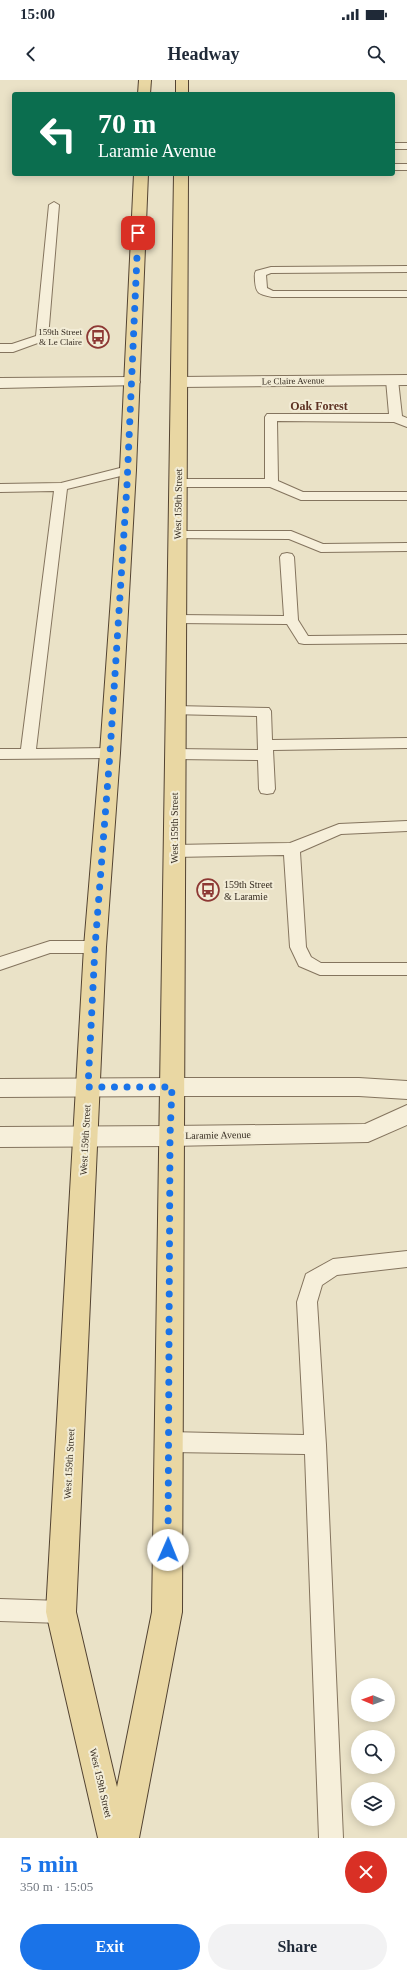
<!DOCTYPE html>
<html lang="en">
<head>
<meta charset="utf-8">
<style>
	:root { --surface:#fff; --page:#f2f2f3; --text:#1f2937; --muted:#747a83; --accent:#1a73e8 }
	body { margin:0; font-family:"Times New Roman",serif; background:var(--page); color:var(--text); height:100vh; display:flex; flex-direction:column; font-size:15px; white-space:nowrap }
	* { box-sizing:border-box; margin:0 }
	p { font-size:13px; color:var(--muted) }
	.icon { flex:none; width:22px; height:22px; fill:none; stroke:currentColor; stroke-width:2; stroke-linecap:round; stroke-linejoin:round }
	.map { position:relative; height:1758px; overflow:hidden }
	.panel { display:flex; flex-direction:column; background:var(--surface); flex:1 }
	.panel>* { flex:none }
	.top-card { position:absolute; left:12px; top:12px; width:383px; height:84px; border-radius:4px; box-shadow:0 2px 10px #0003; background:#0b6e4f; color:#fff; overflow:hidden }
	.needle { width:26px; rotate:271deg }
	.tools { position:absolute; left:351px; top:1598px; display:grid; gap:8px }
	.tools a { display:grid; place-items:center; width:44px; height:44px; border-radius:50%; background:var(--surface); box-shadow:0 2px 10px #0003; font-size:20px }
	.pin { position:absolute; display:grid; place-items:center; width:34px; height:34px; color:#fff; margin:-17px; border-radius:8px; box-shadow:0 2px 6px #0006 }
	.me { position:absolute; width:44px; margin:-22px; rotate:1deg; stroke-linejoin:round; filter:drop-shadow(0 0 3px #0008) }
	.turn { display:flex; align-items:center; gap:14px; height:84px; padding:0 20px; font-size:18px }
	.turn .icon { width:52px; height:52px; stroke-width:2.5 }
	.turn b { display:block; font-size:28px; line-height:34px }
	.round { display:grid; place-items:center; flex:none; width:42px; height:42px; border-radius:21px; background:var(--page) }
	.headline { display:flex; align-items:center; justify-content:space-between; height:68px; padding:0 20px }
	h1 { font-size:24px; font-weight:600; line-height:30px; color:var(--accent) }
	.button { display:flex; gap:8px; margin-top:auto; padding:8px 20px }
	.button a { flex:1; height:46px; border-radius:24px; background:var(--accent); color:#fff; font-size:16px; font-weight:600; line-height:46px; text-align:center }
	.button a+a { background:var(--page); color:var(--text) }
	.status { display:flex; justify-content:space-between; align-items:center; height:28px; padding:0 20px; background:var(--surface); direction:ltr }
	.status svg { height:11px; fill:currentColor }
	header { display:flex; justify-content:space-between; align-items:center; height:52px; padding:0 20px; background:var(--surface); font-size:18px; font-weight:600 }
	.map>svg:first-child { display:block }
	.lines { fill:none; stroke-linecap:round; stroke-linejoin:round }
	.service-casing { stroke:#84745e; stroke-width:2 }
	.minor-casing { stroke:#84745e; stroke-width:2 }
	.tertiary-casing { stroke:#84745e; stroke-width:2 }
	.primary-casing { stroke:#534332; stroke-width:2 }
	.service { fill:#f6efda; fill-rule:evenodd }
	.minor { fill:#f6efda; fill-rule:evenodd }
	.tertiary { fill:#f6efda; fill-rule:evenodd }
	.primary { fill:#e9d7a3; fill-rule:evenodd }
	.route { stroke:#1a73e8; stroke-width:7; stroke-dasharray:0 12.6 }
	.labels { text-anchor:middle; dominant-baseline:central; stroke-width:4; stroke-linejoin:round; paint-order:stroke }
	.far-poi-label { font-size:9px; fill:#362c21; stroke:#f2ecd6; text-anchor:end }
	.far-street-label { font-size:9px; fill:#362c21; stroke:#f2ecd6 }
	.street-label { font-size:10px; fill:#362c21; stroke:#f2ecd6 }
	.poi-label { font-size:10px; fill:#362c21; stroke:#f2ecd6; text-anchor:start }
	.far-district-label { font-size:12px; font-weight:bold; fill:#5e3324; stroke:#f2ecd6 }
</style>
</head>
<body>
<div class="status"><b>15:00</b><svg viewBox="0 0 49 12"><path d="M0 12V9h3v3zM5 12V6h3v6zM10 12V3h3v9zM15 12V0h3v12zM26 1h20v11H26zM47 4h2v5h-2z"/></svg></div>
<header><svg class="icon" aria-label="back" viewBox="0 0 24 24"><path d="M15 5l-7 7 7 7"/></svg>Headway<svg class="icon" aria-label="search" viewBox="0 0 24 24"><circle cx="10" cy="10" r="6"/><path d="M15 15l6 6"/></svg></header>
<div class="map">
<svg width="407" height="1758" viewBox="0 0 407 1758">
	<rect width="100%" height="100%" fill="#eae2c7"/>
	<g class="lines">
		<g class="service-casing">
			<g id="service">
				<rect x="393" y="63" width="14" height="6"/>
				<rect x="393" y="84" width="14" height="6"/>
				<polygon points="54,122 59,125 48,258 46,260 13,272 0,272 0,264 12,264 36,256 49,125"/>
				<path d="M407 186V192L271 193 266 195 267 208 273 211H407V217H272C259 214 256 214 255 201 255 196 254 194 256 191L271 187Z"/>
				<polygon points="392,296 398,300 402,336 407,338 407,347 394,342 277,341 278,401 303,412 407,412 407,420 301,420 270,407 178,407 173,406 172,403 173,400 178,399 265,399 265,337 267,334 389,334 386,300"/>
				<polygon points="128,386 134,390 133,393 67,409 36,669 110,668 115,669 118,673 115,677 110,678 0,679 0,669 21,669 54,411 0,412 0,404 61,403"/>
				<polygon points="177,451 291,451 323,464 407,463 407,471 321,472 289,459 172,458 170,455 172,452"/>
				<polygon points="287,473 292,474 294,477 298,540 308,556 407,555 407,563 304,564 299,563 287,544 176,543 171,542 169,539 171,536 176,535 284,536 280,477 282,474"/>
				<polygon points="175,626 269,628 271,631 272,660 407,658 407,668 273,670 275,709 273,713 267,714 261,713 259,709 258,680 175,679 170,678 167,674 170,670 175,669 258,670 257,636 170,634 168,631 170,628"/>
				<polygon points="407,741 407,751 341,754 300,772 306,867 311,877 321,883 407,883 407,895 320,895 299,886 290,867 284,775 174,777 168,775 166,771 168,767 174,765 290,763 339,744"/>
				<polygon points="50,861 95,861 101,863 103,867 101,871 95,873 50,873 0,890 0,877"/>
				<polygon points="407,1171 407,1187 337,1195 322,1205 317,1222 326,1365 343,1758 319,1758 305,1374 169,1372 162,1369 158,1362 162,1355 169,1352 304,1355 297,1222 306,1194 333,1179"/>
				<polygon points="0,1519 61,1521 69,1524 72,1532 69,1540 61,1543 0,1541"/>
			</g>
		</g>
		<g class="minor-casing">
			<g id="minor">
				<polygon points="407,295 407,305 180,307 174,305 172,302 174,299 180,297"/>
				<polygon points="132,297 138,299 140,302 138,305 0,308 0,298"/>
				<polygon points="172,998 359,998 407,1001 407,1019 359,1016 172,1016 164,1013 160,1007 164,1001"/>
				<polygon points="407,1025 407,1045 368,1062 170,1066 162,1063 158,1056 162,1049 170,1046 365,1044"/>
			</g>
		</g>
		<g class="tertiary-casing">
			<g id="tertiary">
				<polygon points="172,998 180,1001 184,1007 180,1013 172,1016 0,1017 0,999"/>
				<polygon points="170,1046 178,1049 182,1056 178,1063 170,1066 0,1067 0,1047"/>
			</g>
		</g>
		<g class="primary-casing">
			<g id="primary">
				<polygon points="139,0 151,0 150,14 138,14"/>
				<rect x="176" y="0" width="12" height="14"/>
				<polygon points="134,94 148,94 136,390 120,673 106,867 76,1532 117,1707 152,1532 174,94 188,94 182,1532 139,1758 98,1758 46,1532 84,867 100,673 120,390"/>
			</g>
		</g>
		<use href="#service" class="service"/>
		<use href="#minor" class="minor"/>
		<use href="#tertiary" class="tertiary"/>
		<use href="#primary" class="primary"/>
	</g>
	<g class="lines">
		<polyline class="route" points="138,153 127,405 110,673 95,867 88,1007 172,1007 170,1056 168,1470"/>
	</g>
	<defs>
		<g id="bus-ring" transform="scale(1.15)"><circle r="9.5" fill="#f2ecd6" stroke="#8d3834" stroke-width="1.5"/><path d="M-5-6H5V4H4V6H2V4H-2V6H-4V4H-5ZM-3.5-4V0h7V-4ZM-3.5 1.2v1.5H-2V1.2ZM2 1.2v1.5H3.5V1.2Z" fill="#8d3834"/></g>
	</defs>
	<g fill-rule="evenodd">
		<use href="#bus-ring" x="98" y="257"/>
		<use href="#bus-ring" x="208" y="810"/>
	</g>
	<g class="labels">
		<g class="far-poi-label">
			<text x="82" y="252">159th Street<tspan x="82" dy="10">&amp; Le Claire</tspan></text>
		</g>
		<g class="far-street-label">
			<text transform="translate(293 301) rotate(-1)">Le Claire Avenue</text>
		</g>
		<g class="street-label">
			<text transform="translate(178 424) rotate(-89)">West 159th Street</text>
			<text transform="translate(174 748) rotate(-90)">West 159th Street</text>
			<text transform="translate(218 1055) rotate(-1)">Laramie Avenue</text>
			<text transform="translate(85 1060) rotate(-87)">West 159th Street</text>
			<text transform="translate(69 1384) rotate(-87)">West 159th Street</text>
			<text transform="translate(101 1703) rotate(77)">West 159th Street</text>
		</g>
		<g class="poi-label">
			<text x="224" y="804">159th Street<tspan x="224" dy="12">&amp; Laramie</tspan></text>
		</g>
		<g class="far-district-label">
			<text x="319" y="326">Oak Forest</text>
		</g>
	</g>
</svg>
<div class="tools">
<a><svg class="needle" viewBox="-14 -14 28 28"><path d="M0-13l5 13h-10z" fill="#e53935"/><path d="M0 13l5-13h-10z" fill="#747a83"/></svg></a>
<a><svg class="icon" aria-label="search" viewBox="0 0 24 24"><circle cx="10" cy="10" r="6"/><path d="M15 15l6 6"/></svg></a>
<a><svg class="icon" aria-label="layers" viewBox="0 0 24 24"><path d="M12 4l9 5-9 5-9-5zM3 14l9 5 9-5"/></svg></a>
</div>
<div class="pin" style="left:138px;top:153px;background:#d93025"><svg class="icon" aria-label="arrive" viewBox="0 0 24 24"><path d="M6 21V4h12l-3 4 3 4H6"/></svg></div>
<svg class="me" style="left:168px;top:1470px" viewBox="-20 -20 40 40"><circle r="19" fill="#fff"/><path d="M0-13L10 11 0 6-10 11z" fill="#1a73e8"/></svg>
<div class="top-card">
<div class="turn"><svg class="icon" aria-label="left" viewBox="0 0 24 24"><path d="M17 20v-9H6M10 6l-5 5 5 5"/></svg><div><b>70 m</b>Laramie Avenue</div></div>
</div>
</div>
<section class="panel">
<div class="headline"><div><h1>5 min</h1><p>350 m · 15:05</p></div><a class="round" style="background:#d93025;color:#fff"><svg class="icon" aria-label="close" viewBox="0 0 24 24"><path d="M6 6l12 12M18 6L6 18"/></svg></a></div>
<div class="button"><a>Exit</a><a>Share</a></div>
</section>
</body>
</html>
